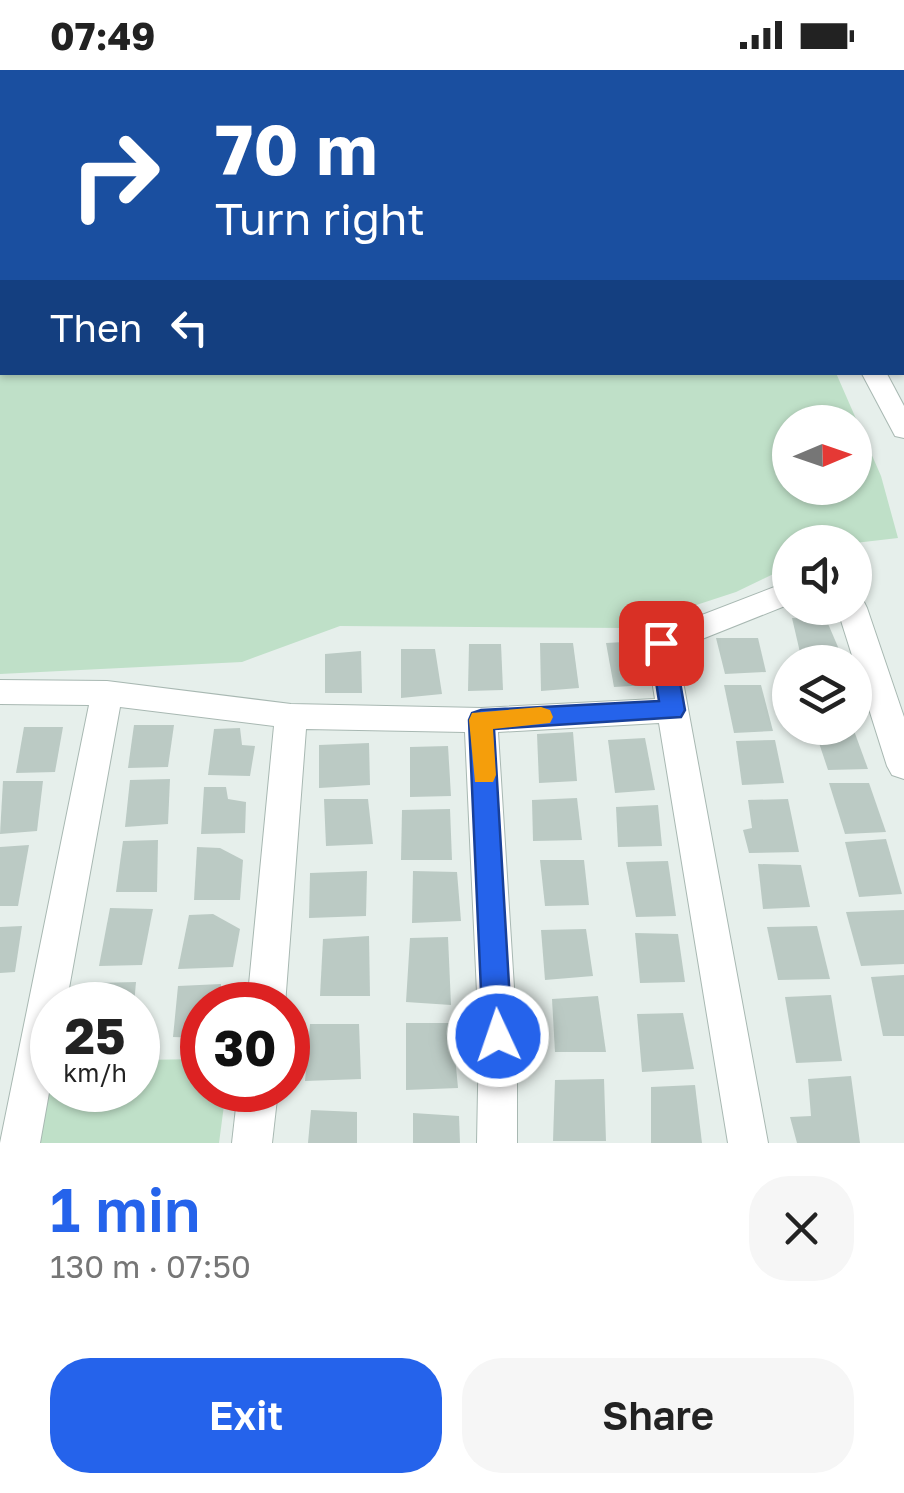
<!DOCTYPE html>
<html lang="en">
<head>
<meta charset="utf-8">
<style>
	:root { --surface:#fff; --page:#f6f6f6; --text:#222; --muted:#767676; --accent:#2563eb }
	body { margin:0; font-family:"Golos Text",sans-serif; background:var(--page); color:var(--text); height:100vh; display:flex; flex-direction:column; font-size:38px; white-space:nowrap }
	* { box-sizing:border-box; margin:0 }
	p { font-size:32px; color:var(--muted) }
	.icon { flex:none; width:55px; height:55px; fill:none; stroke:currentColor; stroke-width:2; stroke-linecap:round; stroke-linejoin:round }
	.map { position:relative; height:1073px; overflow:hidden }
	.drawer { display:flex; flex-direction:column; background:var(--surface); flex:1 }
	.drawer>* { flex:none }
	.hud { position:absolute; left:0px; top:0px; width:905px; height:305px; box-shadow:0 2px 8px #0004; background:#1a4fa0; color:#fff; overflow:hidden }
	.needle { width:65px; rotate:88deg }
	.buttons { position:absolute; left:772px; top:335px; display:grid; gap:20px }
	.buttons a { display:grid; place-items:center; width:100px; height:100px; border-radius:50%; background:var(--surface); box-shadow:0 2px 8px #0004; font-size:50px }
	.speed { position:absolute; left:30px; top:912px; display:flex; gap:20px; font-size:50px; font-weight:700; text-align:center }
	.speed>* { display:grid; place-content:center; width:130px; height:130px; border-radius:50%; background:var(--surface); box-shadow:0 2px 8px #0004; line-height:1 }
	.speed small { font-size:25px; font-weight:400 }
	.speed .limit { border:15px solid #d22; background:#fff; color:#111 }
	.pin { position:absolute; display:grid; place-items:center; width:85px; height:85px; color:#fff; margin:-42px; border-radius:20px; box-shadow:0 5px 15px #0006 }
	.me { position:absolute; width:110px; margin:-55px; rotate:357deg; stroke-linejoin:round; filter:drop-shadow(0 0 8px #0008) }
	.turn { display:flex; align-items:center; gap:35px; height:210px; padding:0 50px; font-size:45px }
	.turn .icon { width:130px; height:130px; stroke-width:2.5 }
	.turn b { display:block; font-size:70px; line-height:85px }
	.then { display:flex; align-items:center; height:95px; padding:0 50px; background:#0003; gap:20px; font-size:38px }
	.round { display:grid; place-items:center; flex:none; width:105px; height:105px; border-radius:40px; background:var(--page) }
	.headline { display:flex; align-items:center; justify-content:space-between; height:170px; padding:0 50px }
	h1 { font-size:60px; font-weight:600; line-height:75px; color:var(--accent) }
	.cta { display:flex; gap:20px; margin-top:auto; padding:20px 50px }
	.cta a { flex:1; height:115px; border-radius:40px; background:var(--accent); color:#fff; font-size:40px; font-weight:600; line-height:115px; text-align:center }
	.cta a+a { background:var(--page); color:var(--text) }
	.status { display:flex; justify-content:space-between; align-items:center; height:70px; padding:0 50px; background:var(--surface); direction:ltr }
	.status svg { height:28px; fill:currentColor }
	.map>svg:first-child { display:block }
	.green { fill:#bfe0c8; fill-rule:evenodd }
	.building { fill:#bbcac4 }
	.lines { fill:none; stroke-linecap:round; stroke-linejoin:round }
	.minor-casing { stroke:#a8b8b2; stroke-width:2 }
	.minor { fill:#fff; fill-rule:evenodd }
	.route { fill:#2563eb; stroke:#184099; stroke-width:2.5 }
	.slow { fill:#f59e0b }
</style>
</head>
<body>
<div class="status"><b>07:49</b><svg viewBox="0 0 49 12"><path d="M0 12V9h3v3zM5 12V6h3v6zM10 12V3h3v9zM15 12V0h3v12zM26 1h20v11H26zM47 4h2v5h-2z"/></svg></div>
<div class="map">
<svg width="904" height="1073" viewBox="0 0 904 1073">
	<rect width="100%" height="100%" fill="#e6efeb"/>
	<g class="green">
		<path d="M0 0 695 2H2V302L836 303 881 406 898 468 855 473 790 472V496L736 522 626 558 340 556 242 592 0 604ZM790 352H855V418H790Z"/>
		<polygon points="202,989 202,1020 226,1020 219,1073 34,1073 52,990 52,1020 138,1020 138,990"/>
	</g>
	<g class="building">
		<polygon points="792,548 826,549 844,591 802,591"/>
		<polygon points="716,568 758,568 766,602 725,604"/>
		<polygon points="642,571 650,615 614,617 606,573"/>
		<polygon points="540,573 573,573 579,618 541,621"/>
		<polygon points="469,574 501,574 503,620 468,621"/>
		<polygon points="401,579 435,579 442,624 401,628"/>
		<polygon points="361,581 362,623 325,623 325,584"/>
		<polygon points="724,615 761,615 773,661 734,663"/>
		<polygon points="134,655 174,655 168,697 128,698"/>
		<polygon points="24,657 63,657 55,702 16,703"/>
		<polygon points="240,658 242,675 255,676 250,706 208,705 214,659"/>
		<polygon points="814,658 853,658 868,699 828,700"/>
		<polygon points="573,662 577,711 539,713 537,664"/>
		<polygon points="645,668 655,720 615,723 608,670"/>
		<polygon points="775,670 784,713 742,715 736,671"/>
		<polygon points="369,673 370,715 319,718 319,675"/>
		<polygon points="448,676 451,726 410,727 410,677"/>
		<polygon points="170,709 168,754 125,757 130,710"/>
		<polygon points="3,711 43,711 37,761 0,764"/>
		<polygon points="829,713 869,713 886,762 845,764"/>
		<polygon points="204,717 226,717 228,729 246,732 245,763 201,764"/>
		<polygon points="577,728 582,770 533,771 532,730"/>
		<polygon points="324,729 368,729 373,774 326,776"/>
		<polygon points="788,729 799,782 749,783 743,760 752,758 748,730"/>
		<polygon points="658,735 662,776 618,777 616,737"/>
		<polygon points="450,739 452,790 401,790 402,740"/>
		<polygon points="886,769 902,824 859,827 845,772"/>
		<polygon points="158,770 157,822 116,822 123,771"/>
		<polygon points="29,775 18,836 0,836 0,777"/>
		<polygon points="197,777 220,778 243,790 240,830 194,830"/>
		<polygon points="540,790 584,790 589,835 545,836"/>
		<polygon points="668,791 676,846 636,847 626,792"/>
		<polygon points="758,794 801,795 810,837 763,839"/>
		<polygon points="367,801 366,846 309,848 310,803"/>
		<polygon points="413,801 457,802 461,851 412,853"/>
		<polygon points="110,838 153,839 142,895 99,896"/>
		<polygon points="904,840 904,894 861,896 846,842"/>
		<polygon points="213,844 240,859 233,897 178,899 189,845"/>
		<polygon points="22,856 15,902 0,903 0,857"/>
		<polygon points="817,856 830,909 778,910 767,857"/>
		<polygon points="586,859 593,906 545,910 541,860"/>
		<polygon points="635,863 678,864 685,912 640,913"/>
		<polygon points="369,866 370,926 320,926 323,869"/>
		<polygon points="448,867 451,935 406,932 410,868"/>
		<polygon points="904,905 904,966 883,966 871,907"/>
		<polygon points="136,912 134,935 89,935 93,913"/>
		<polygon points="221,914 221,935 202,935 202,968 173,967 178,916"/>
		<polygon points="831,925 842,991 796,993 785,927"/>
		<polygon points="598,926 606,982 555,982 552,929"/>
		<polygon points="683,943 694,999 642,1002 637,944"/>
		<polygon points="406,953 452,953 458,1018 406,1020"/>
		<polygon points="310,954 359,954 361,1009 305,1011"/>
		<polygon points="851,1006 860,1073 797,1073 790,1047 811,1046 808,1009"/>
		<polygon points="604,1009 606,1071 553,1071 555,1010"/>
		<polygon points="695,1015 702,1073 651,1073 651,1017"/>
		<polygon points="311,1040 357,1042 357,1073 308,1073"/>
		<polygon points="413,1043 459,1046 460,1073 413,1073"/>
	</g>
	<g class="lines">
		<g class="minor-casing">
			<g id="minor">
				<polygon points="706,0 726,0 727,2 708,2"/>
				<rect x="902" y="79" width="2" height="12"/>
				<polygon points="861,302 886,302 904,336 904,368 895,366"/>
				<polygon points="790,511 790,534 677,579 768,1073 728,1073 659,653 498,662 517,966 517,1073 477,1073 479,966 465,662 306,659 285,935 247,935 274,656 120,637 66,935 52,935 52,1006 40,1073 0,1073 89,635 0,634 0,610 107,611 291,634 481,638 655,629 646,573 650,565"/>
				<polygon points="855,528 863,530 867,538 904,647 904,709 892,705 887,696 837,538 855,538"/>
				<polygon points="238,1020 278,1020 272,1073 232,1073"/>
			</g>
		</g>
		<use href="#minor" class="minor"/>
	</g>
	<polygon class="route" points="661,564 673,573 685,640 681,647 494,659 512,966 508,976 498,980 487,976 483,966 469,650 472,643 481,640 659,631 650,573"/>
	<polygon class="slow" points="541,637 550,640 553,647 550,653 493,659 496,705 493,712 475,712 469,650 472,643"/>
</svg>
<div class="buttons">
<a><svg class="needle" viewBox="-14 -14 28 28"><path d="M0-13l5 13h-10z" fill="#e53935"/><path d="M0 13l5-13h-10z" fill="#767676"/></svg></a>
<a><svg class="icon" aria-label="sound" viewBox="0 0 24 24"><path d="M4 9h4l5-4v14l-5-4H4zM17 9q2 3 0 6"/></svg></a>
<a><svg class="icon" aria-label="layers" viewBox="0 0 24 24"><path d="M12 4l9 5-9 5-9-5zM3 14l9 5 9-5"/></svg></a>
</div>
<div class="speed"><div>25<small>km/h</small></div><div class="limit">30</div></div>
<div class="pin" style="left:661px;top:573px;background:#d93025"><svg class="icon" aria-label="arrive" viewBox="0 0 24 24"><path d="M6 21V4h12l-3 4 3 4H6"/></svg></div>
<svg class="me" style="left:498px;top:966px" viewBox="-20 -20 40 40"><circle r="17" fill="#2563eb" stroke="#fff" stroke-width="3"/><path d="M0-11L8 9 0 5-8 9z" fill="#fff"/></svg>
<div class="hud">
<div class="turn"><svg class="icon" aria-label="right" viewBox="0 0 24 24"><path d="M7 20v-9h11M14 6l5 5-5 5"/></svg><div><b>70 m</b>Turn right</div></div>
<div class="then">Then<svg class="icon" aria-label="left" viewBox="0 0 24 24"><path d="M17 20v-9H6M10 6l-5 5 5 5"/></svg></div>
</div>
</div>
<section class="drawer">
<div class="headline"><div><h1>1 min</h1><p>130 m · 07:50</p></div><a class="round"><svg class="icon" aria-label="close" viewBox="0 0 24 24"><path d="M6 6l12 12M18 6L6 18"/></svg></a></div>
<div class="cta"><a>Exit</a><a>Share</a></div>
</section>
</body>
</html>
